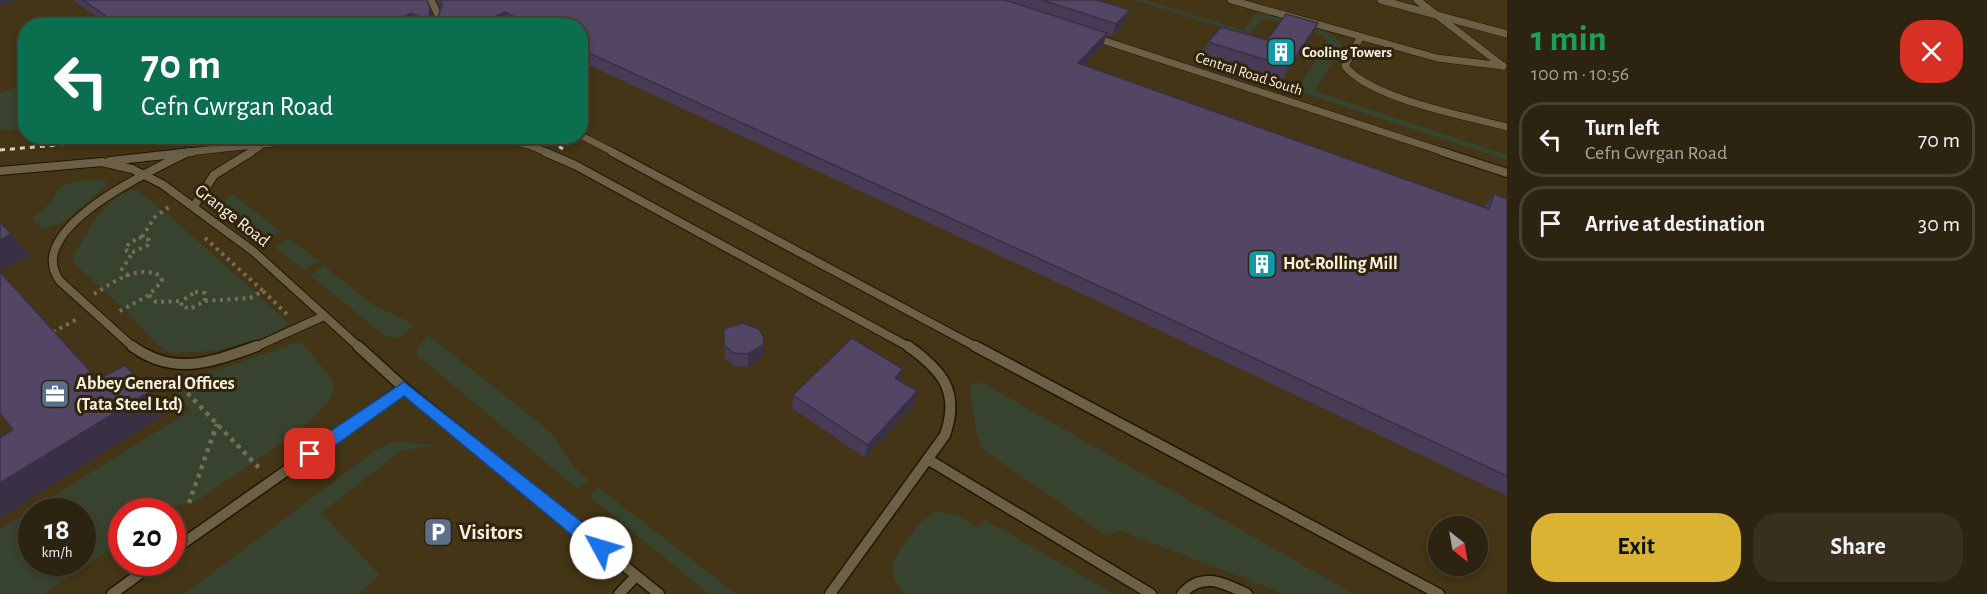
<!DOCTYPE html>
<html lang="en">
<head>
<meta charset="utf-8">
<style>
	:root { --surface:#2c2311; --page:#382f1f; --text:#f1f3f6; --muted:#a6a49f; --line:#484031; --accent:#dab333 }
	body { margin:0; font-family:"Alegreya Sans",sans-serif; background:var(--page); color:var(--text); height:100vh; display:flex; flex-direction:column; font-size:22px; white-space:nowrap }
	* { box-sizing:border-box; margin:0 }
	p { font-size:20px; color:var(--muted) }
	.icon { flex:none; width:33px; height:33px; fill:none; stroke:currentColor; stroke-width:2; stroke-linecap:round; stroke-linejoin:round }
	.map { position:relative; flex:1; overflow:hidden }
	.side { display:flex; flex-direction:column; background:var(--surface); width:480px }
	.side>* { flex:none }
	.hud { position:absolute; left:18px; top:18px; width:570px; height:126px; border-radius:24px; box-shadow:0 3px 9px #0003,0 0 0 2px var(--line); background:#0b6e4f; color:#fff; overflow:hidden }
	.needle { width:39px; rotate:149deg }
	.tools { position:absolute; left:1428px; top:516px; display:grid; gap:12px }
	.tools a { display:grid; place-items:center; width:60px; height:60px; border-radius:50%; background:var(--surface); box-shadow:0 3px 9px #0003,0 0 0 2px var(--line); font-size:30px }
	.speed { position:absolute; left:18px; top:498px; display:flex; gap:12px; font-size:30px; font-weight:700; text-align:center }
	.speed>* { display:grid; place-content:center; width:78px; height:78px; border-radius:50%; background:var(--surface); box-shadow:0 3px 9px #0003,0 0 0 2px var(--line); line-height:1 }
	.speed small { font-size:15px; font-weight:400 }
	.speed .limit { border:9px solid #d22; background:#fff; color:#111 }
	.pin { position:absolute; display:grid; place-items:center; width:51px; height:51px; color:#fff; margin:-26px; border-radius:12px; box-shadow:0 3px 9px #0006 }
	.me { position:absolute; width:66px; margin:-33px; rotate:309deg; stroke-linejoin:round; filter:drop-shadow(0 0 4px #0008) }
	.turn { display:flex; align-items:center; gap:21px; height:126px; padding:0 24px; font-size:27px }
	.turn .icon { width:78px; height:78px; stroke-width:2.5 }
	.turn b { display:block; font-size:42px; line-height:51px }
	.round { display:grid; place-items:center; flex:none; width:63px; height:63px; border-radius:24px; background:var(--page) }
	.head { display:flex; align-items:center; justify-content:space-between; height:102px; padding:0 24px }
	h1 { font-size:36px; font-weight:600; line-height:45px; color:#1e9e55 }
	.cta { display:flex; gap:12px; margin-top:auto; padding:12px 24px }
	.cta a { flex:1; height:69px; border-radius:24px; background:var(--accent); color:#111; font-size:24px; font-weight:600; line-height:69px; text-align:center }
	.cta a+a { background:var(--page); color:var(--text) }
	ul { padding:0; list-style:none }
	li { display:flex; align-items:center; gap:18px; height:75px; margin:0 12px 9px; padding:0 12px; border:3px solid var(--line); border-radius:24px }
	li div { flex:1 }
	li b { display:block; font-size:22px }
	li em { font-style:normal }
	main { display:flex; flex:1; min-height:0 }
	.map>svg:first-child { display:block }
	.built { fill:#433515; fill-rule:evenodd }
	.green { fill:#37432e; fill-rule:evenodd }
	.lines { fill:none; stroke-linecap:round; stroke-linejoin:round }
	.lane-far2-casing { stroke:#211701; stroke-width:8 }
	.lane-far1-casing { stroke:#211701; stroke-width:10 }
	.lane-casing { stroke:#211701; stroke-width:13 }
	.path-far1 { stroke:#766d57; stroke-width:4; stroke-dasharray:3 4.5; stroke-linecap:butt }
	.path { stroke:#766d57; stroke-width:4.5; stroke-dasharray:4 5; stroke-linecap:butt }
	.lane-far2 { stroke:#6c6046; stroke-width:7 }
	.lane-far1 { stroke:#6c6046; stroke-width:8 }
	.lane { stroke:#6c6046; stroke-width:10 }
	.rail { stroke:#d9d1c1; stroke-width:3; stroke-dasharray:5 5; stroke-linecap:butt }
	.wall { fill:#473b56 }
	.shaded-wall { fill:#3a3046 }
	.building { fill:#534564; stroke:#3a3046; stroke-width:1.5 }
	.route { fill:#1a73e8; stroke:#114b97; stroke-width:1.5 }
	.labels { text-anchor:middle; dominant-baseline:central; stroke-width:6; stroke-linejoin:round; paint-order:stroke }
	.far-poi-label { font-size:15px; font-weight:bold; fill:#f8f1e2; stroke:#30250c; text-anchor:start }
	.far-street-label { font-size:15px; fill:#f8f1e2; stroke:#30250c }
	.street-label { font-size:18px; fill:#f8f1e2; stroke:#30250c }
	.poi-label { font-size:18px; font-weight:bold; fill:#f8f1e2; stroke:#30250c; text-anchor:start }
	.near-poi-label { font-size:21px; font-weight:bold; fill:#f8f1e2; stroke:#30250c; text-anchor:start }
</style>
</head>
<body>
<main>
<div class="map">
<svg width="1507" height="594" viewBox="0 0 1507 594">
	<rect width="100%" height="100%" fill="#3a2f17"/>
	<path class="built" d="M0 0H1507V594H0ZM26 26H580V136H26ZM32 512H82V562H32ZM122 512H172V562H122ZM1438 526H1478V566H1438Z"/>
	<g class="green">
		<path d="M1134 0H1146L1243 30 1255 15 1260 13C1278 16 1336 28 1342 46L1315 91 1507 155V160L1297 91 1327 41 1323 35 1264 18 1247 35Z"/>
		<polygon points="25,84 25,129 0,130 0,93"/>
		<polygon points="101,180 107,183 104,188 62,223 43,229 32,219 51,202 59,188 75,181"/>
		<path d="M132 190H136L171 217 287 321 286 326 269 336 219 350 172 354 157 345 127 311 73 263 72 258C87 234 103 198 132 190Z"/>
		<polygon points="232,194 235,196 281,232 268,237 261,237 223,203"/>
		<polygon points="290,239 319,261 304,270 275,247"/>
		<polygon points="324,266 375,306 414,324 400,338 385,336 310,275"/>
		<polygon points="428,335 552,433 574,467 588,480 578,489 418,356 417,348"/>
		<path d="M301 341 332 379 335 387 328 402 301 430 197 501 175 506 167 511 122 512 121 542 44 594H0V529L191 410 167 382 221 369ZM32 512H82V562H32Z"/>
		<polygon points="981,382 1354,594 1285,594 1118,530 1107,536 982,449 976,432 970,386"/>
		<polygon points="401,442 437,445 401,451 321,513 380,575 358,594 184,594 373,452 390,443"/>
		<polygon points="598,487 736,594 709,594 589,496"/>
		<path d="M937 511 957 515 978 528 984 519 1114 594H904C887 572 891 561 907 540 916 527 923 518 937 511Z"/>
	</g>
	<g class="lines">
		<g class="lane-far2-casing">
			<g id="lane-far2">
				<polyline points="431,0 440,19 438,26"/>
				<polyline points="1231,0 1437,58 1503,66"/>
				<polyline points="1381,0 1507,34"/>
				<polyline points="1417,0 1503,66"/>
				<polyline points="1093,37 1447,153"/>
				<path d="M1360 38 1345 66C1371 99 1466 116 1507 127"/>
				<polyline points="580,135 615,153"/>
				<polyline points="494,136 529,145 548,153"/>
				<polyline points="179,153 337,136"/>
				<polyline points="185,153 188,152"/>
				<polyline points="249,153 259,147"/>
			</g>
		</g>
		<g class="lane-far1-casing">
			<g id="lane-far1">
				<polyline points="545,152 575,165 911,348"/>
				<polyline points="612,152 978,348"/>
				<polyline points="1443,152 1507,173"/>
				<polyline points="110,161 192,152"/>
				<polyline points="0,171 102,162 132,169 162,184 253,251 360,348"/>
				<polyline points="194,206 214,175 251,152"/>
				<path d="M134 348 60 281C21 229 153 170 188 152"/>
				<polyline points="253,348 324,316"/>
			</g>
		</g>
		<g class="lane-casing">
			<g id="lane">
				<path d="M132 346C174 377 212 362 257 346"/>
				<polyline points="358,346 404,388 659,594"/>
				<polyline points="975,346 1439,594"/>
				<polyline points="929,460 1151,594"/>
				<polyline points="172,551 404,388"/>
				<polyline points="112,594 156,562"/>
				<polyline points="619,594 636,576"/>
				<path d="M830 594 945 435C960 392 943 371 908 346"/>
				<path d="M1182 594C1202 571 1224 583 1247 594"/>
			</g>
		</g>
		<g class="path-far1">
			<polygon points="139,237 149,240 148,245 133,252 127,251 125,247"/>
			<polyline points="142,237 155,217 169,207"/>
			<polyline points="205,238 263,291"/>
			<polyline points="128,276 122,269 133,252"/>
			<polygon points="195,292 205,293 205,301 190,309 181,306 182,301"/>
			<path d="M94 294C114 282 137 264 161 276L162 281 149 295 118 312"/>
			<polyline points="149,295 156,302 182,301"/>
			<polyline points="205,301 250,298 263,291 289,316"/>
			<polyline points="53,332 79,318"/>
		</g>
		<g class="path">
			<polyline points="175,380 261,470"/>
			<polyline points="189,503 217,424"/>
		</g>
		<use href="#lane-far2" class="lane-far2"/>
		<use href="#lane-far1" class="lane-far1"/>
		<use href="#lane" class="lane"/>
		<g class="rail">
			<polyline points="542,136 563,149"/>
			<polyline points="0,150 163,136"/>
		</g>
	</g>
	<g class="wall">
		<polygon points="73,0 427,0 434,19 438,18 441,7 437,0 1097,0 1125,23 1112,36 1107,35 1103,45 1084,65 1484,207 1494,194 1507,199 1507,496 1106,305 580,61 580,26 511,26 508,24 505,26 110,26"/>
		<polygon points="1312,35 1283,79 1203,54 1208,42 1267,40"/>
		<polygon points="724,329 764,338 762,359 748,367 734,366 725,358"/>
		<polygon points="903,369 900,381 917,391 914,405 865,458 792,408 793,395"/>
	</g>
	<g class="shaded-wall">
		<polygon points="0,0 19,0 0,6"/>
		<polygon points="430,7 434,20 429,15"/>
		<polygon points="1130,10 1125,23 1112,36 1116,24"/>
		<polygon points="505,12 508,24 505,26 476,26"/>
		<polygon points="412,13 416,25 415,26 383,26"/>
		<polygon points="1318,23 1312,35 1283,79 1289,67"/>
		<polygon points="1107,33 1103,45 1074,76 1078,63"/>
		<polygon points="11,234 30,256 0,271 0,240"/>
		<polygon points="764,338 762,359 748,367 748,354"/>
		<polygon points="903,369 900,383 895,378"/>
		<polygon points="917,391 914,405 865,458 868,445"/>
		<polygon points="149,392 167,413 0,518 0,483"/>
	</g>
	<g class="building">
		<polygon points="83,0 427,0 430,7 429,15 433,19 438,18 442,4 440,0 1005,0 1107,33 1078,63 1489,209 1494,194 1507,199 1507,476 1112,292 580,49 580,26 531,26 505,12 476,26 438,26 412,13 383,26 120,26"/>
		<polygon points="1042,0 1097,0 1130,10 1116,24"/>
		<polygon points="1286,14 1318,23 1289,67 1208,42 1221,27 1267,40"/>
		<polygon points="0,222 11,234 0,240"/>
		<polygon points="0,272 98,380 125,365 149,392 0,483 0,437 13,430 0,413"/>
		<polygon points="742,323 759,329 764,338 763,345 748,354 734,353 724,345 724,329"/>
		<polygon points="852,338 903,369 895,378 917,391 868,445 793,395"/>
	</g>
	<polygon class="route" points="404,382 607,542 610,548 607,554 601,556 595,554 404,396 316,459 304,459 302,454 304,449"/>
	<defs>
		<g id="building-square" transform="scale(1.5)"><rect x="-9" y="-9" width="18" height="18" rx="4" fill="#0f9aa8" stroke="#30250c"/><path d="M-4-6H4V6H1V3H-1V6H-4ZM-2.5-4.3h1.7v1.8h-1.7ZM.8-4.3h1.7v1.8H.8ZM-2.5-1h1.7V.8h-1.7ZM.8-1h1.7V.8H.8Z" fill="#fff"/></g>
		<g id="office-square" transform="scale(1.5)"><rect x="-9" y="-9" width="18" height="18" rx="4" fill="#5c6f8a" stroke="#30250c"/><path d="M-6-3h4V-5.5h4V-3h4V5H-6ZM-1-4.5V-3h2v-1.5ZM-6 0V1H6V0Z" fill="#fff"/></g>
		<g id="parking-square" transform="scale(1.5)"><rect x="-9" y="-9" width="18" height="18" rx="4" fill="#5c6f8a" stroke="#30250c"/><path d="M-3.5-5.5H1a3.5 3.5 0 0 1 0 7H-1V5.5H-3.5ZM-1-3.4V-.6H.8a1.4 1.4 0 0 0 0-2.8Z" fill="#fff"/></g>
	</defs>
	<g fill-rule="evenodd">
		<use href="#building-square" x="1281" y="52"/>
		<use href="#building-square" x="1262" y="264"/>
		<use href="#office-square" x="55" y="394"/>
		<use href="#parking-square" x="438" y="532"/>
	</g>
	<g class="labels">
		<g class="far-poi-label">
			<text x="1302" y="52">Cooling Towers</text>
		</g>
		<g class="far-street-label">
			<text transform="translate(1249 74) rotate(18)">Central Road South</text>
		</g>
		<g class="street-label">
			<text transform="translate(232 216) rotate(38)">Grange Road</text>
		</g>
		<g class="poi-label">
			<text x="1283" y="264">Hot-Rolling Mill</text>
			<text x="76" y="384">Abbey General Offices<tspan x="76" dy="21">(Tata Steel Ltd)</tspan></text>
		</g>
		<g class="near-poi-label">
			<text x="459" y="532">Visitors</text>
		</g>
	</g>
</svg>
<div class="tools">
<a><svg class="needle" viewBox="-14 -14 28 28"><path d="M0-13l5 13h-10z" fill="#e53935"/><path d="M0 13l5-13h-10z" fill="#a6a49f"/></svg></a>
</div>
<div class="speed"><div>18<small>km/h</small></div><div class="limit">20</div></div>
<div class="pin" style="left:310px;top:454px;background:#d93025"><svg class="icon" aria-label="arrive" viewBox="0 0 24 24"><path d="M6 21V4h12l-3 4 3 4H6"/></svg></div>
<svg class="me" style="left:601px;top:548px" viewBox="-20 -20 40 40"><circle r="19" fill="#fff"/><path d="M0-13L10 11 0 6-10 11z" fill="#1a73e8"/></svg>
<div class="hud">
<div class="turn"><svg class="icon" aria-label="left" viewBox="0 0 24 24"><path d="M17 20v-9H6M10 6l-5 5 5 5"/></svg><div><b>70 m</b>Cefn Gwrgan Road</div></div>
</div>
</div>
<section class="side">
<div class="head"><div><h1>1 min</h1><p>100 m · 10:56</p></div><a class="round" style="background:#d93025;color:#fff"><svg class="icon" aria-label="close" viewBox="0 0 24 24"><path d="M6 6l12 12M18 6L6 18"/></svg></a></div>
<ul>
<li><svg class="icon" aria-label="left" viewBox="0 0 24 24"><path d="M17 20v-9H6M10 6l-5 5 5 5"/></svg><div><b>Turn left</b><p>Cefn Gwrgan Road</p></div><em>70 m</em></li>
<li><svg class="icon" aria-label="arrive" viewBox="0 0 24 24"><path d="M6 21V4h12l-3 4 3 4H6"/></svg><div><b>Arrive at destination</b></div><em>30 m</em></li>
</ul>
<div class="cta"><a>Exit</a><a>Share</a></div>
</section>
</main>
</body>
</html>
